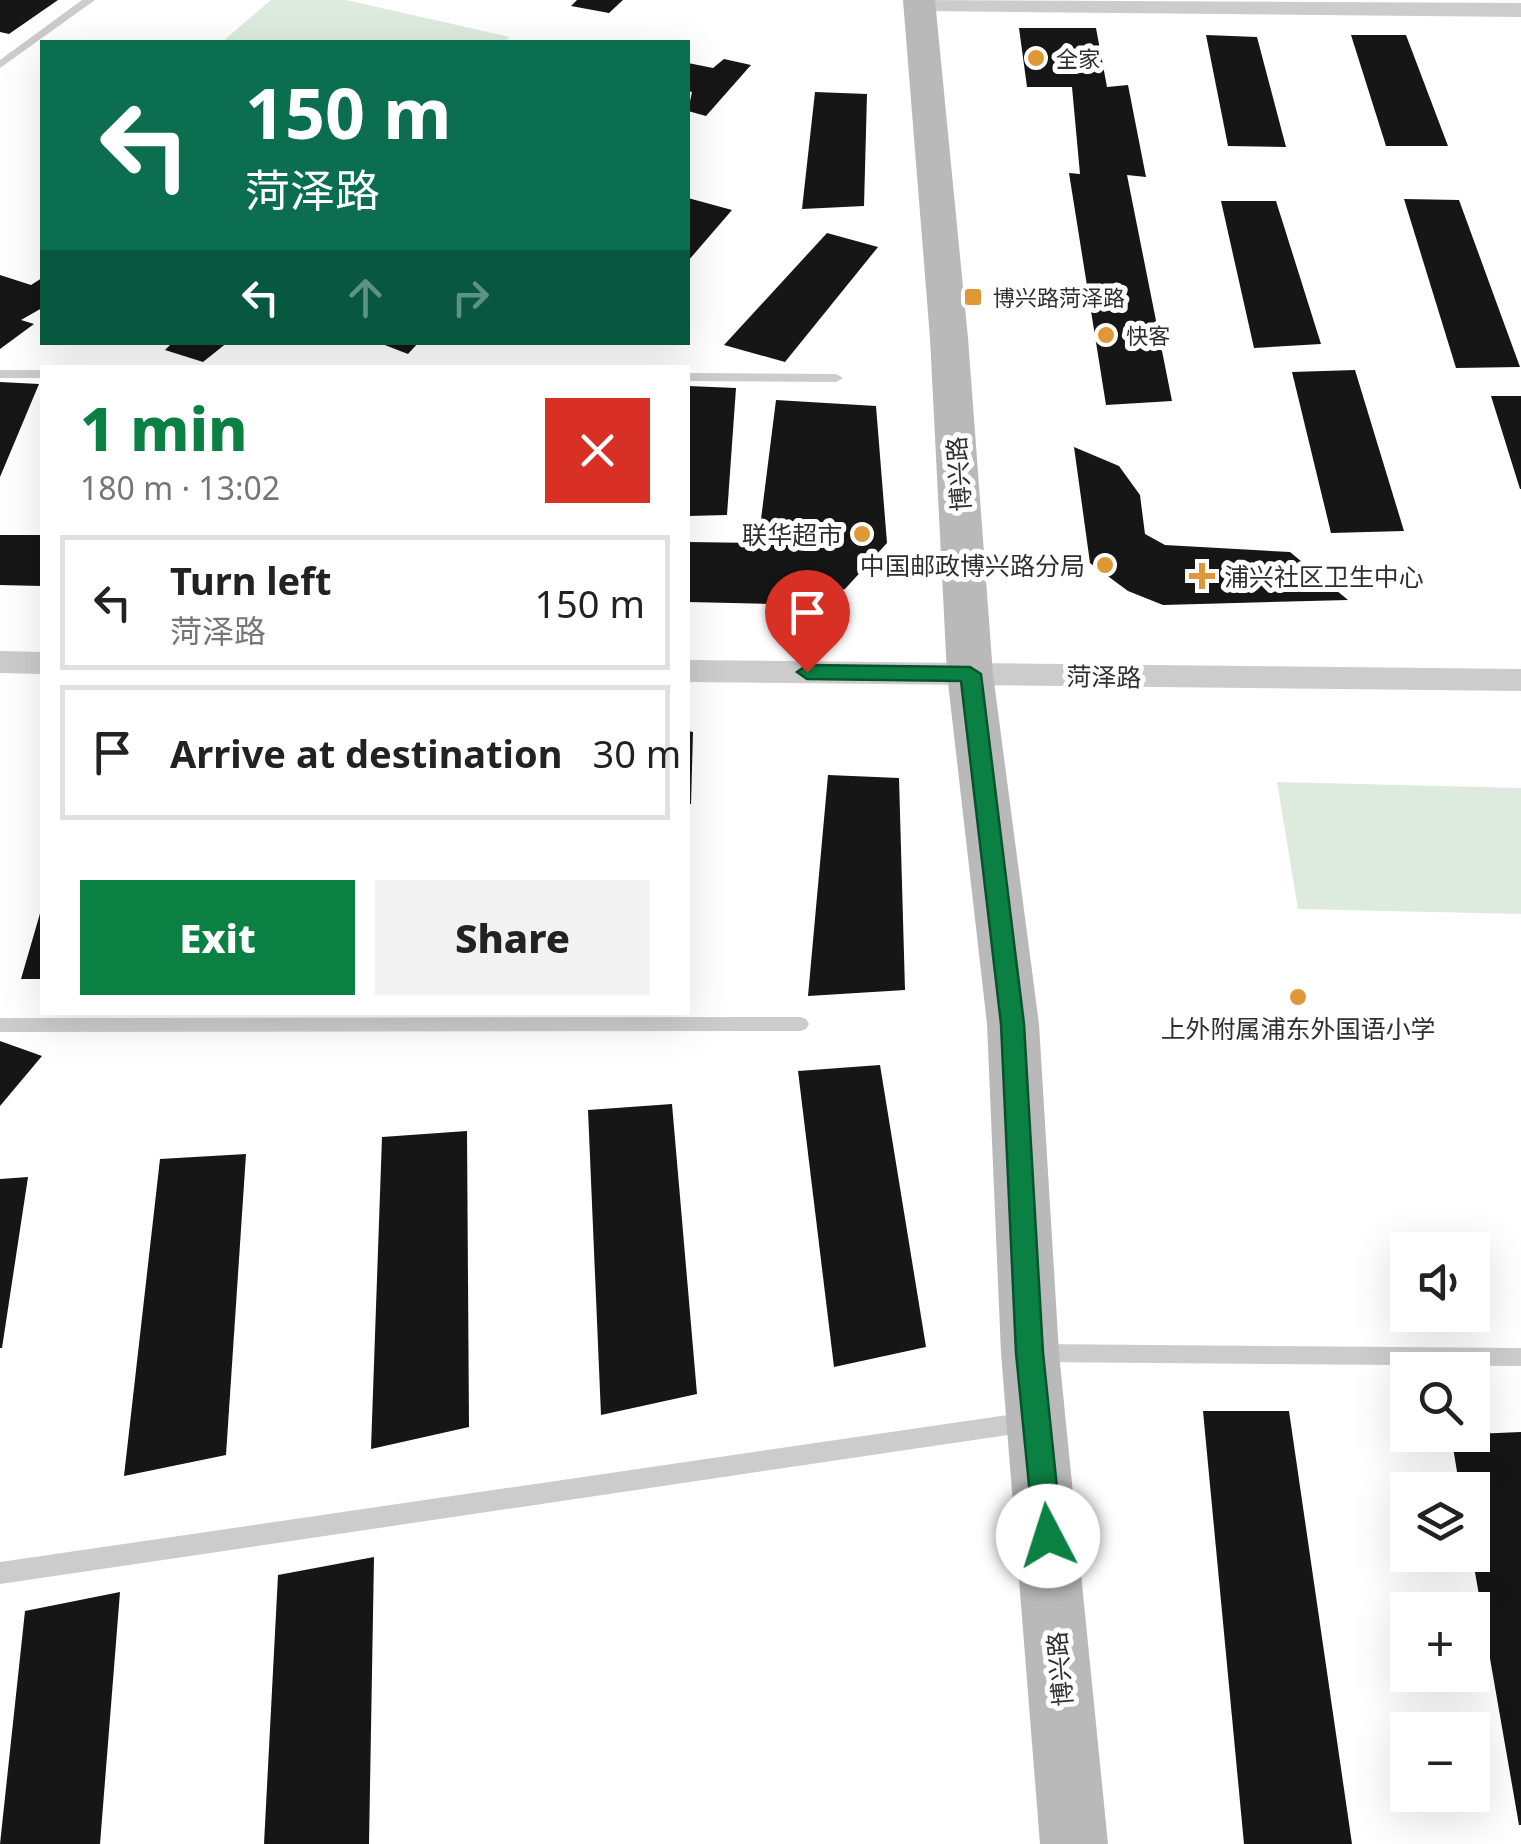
<!DOCTYPE html>
<html lang="en">
<head>
<meta charset="utf-8">
<style>
	:root { --surface:#fff; --page:#f2f2f2; --text:#222; --muted:#767676; --line:#e0e0e0; --accent:#0b8043 }
	body { margin:0; font-family:"Noto Sans","Noto Sans SC",sans-serif; background:var(--page); color:var(--text); height:100vh; display:flex; flex-direction:column; font-size:38px; white-space:nowrap }
	* { box-sizing:border-box; margin:0 }
	p { font-size:32px; color:var(--muted) }
	.icon { flex:none; width:55px; height:55px; fill:none; stroke:currentColor; stroke-width:2; stroke-linecap:round; stroke-linejoin:round }
	.map { position:relative; flex:1; overflow:hidden }
	.panel { position:absolute; left:40px; top:365px; width:650px; height:650px; display:flex; flex-direction:column; background:var(--surface); border-radius:0px; box-shadow:0 10px 40px #0002 }
	.panel>* { flex:none }
	.guide { position:absolute; left:40px; top:40px; width:650px; height:305px; border-radius:0px; box-shadow:0 10px 40px #0002; background:#0b6e4f; color:#fff; overflow:hidden }
	.fabs { position:absolute; left:1390px; top:1232px; display:grid; gap:20px }
	.fabs a { display:grid; place-items:center; width:100px; height:100px; border-radius:0px; background:var(--surface); box-shadow:0 10px 40px #0002; font-size:50px }
	.pin { position:absolute; display:grid; place-items:center; width:85px; height:85px; color:#fff; margin:-102px -42px; border-radius:50% 50% 50% 0; rotate:-45deg; box-shadow:0 0 10px #0007 }
	.pin .icon { rotate:45deg }
	.me { position:absolute; width:110px; margin:-55px; rotate:355deg; stroke-linejoin:round; filter:drop-shadow(0 0 8px #0008) }
	.turn { display:flex; align-items:center; gap:35px; height:210px; padding:0 40px; font-size:45px }
	.turn .icon { width:130px; height:130px; stroke-width:2.5 }
	.turn b { display:block; font-size:70px; line-height:85px }
	.lanes { display:flex; align-items:center; height:95px; padding:0 40px; background:#0003; justify-content:center; gap:50px; direction:ltr }
	.lanes .off { opacity:.35 }
	.round { display:grid; place-items:center; flex:none; width:105px; height:105px; border-radius:0px; background:var(--page) }
	.headline { display:flex; align-items:center; justify-content:space-between; height:170px; padding:0 40px }
	h1 { font-size:60px; font-weight:800; line-height:75px; color:var(--accent) }
	.action { display:flex; gap:20px; margin-top:auto; padding:20px 40px }
	.action a { flex:1; height:115px; border-radius:0px; background:var(--accent); color:#fff; font-size:40px; font-weight:800; line-height:115px; text-align:center }
	.action a+a { background:var(--page); color:var(--text) }
	ul { padding:0; list-style:none }
	li { display:flex; align-items:center; gap:30px; height:135px; margin:0 20px 15px; padding:0 20px; border:5px solid var(--line); border-radius:0px }
	li div { flex:1 }
	li b { display:block; font-size:38px }
	li em { font-style:normal }
	.map>svg:first-child { display:block }
	.green { fill:#ddebde }
	.building { fill:#161616 }
	.lines { fill:none; stroke-linecap:round; stroke-linejoin:round }
	.lane { fill:#ccc; fill-rule:evenodd }
	.street { fill:#ccc; fill-rule:evenodd }
	.secondary { fill:#b9b9b9; fill-rule:evenodd }
	.route { fill:#0b8043; stroke:#07532c; stroke-width:2.5 }
	.poi-dot { fill:#e09837; stroke:#fff; stroke-width:4 }
	.labels { text-anchor:middle; dominant-baseline:central; stroke-width:10; stroke-linejoin:round; paint-order:stroke }
	.far-poi-label { font-size:22px; fill:#2f2f2f; stroke:#fff; text-anchor:start }
	.street-label { font-size:25px; fill:#2f2f2f; stroke:#fff }
	.poi-label { font-size:25px; fill:#2f2f2f; stroke:#fff; text-anchor:end }
</style>
</head>
<body>
<div class="map">
<svg width="1521" height="1844" viewBox="0 0 1521 1844">
	<rect width="100%" height="100%" fill="#fff"/>
	<g class="green">
		<polygon points="271,0 346,0 510,37 504,42 222,42"/>
		<polygon points="1277,782 1521,788 1521,914 1298,909"/>
	</g>
	<g class="building">
		<polygon points="0,0 58,0 9,34 0,32"/>
		<polygon points="577,0 623,0 609,13 571,6"/>
		<polygon points="1019,28 1096,28 1107,87 1128,85 1146,177 1127,175 1172,401 1106,405 1069,173 1080,174 1072,87 1027,87"/>
		<polygon points="1206,35 1257,37 1286,147 1228,146"/>
		<polygon points="1351,35 1406,35 1448,146 1386,146"/>
		<polygon points="724,59 751,65 706,116 688,111 692,92 688,91 688,63 713,68"/>
		<polygon points="815,92 867,94 864,206 802,209"/>
		<polygon points="688,198 732,210 688,261"/>
		<polygon points="1404,199 1459,200 1520,367 1456,368"/>
		<polygon points="1221,201 1276,201 1321,344 1254,348"/>
		<polygon points="827,233 878,247 785,362 724,345"/>
		<polygon points="0,275 31,285 42,278 42,308 21,320 34,324 0,349"/>
		<polygon points="173,342 228,342 203,362 165,350"/>
		<polygon points="377,342 419,342 408,354"/>
		<polygon points="1355,370 1404,531 1331,533 1292,372"/>
		<polygon points="0,382 39,384 0,477"/>
		<polygon points="688,386 736,388 727,515 688,516"/>
		<polygon points="1491,396 1521,396 1521,489 1520,489"/>
		<polygon points="776,400 876,406 887,543 845,589 771,604 688,602 688,542 758,543"/>
		<polygon points="1074,447 1119,466 1140,495 1145,534 1165,545 1290,552 1348,600 1163,605 1128,591 1090,563"/>
		<polygon points="0,535 42,535 42,586 0,585"/>
		<polygon points="688,731 693,732 691,804 688,804"/>
		<polygon points="828,775 899,778 905,990 808,996"/>
		<polygon points="41,910 42,979 21,979"/>
		<polygon points="0,1041 42,1056 0,1106"/>
		<polygon points="880,1065 926,1347 834,1367 798,1071"/>
		<polygon points="672,1104 697,1394 601,1415 588,1110"/>
		<polygon points="467,1131 469,1427 371,1449 382,1137"/>
		<polygon points="246,1154 226,1455 124,1476 160,1159"/>
		<polygon points="28,1177 2,1348 0,1348 0,1179"/>
		<polygon points="1203,1411 1289,1411 1352,1844 1244,1844"/>
		<polygon points="1521,1432 1521,1825 1519,1825 1472,1555 1472,1490 1460,1490 1451,1435"/>
		<polygon points="374,1557 369,1844 264,1844 278,1575"/>
		<polygon points="120,1592 100,1844 0,1844 25,1611"/>
	</g>
	<g class="lines">
		<g class="lane">
			<polygon points="82,0 95,0 0,68 0,60"/>
			<rect x="0" y="370" width="42" height="8"/>
			<polygon points="688,373 836,374 843,378 836,382 688,381"/>
			<polygon points="800,1017 806,1019 809,1024 806,1029 800,1031 0,1032 0,1018"/>
			<polygon points="1035,1344 1521,1348 1521,1366 1035,1362 1028,1360 1025,1353 1028,1346"/>
			<polygon points="1028,1412 1035,1415 1038,1422 1035,1429 1028,1432 0,1584 0,1562"/>
		</g>
		<g class="street">
			<polygon points="912,0 1521,3 1521,17 920,11 912,9"/>
			<polygon points="0,651 42,652 42,674 0,673"/>
			<polygon points="688,660 1521,669 1521,691 688,682"/>
		</g>
		<polygon class="secondary" points="903,0 935,0 968,338 993,674 1039,1024 1059,1353 1108,1844 1040,1844 1001,1353 987,1024 947,674 930,338"/>
	</g>
	<polygon class="route" points="807,665 970,667 981,674 1024,1024 1043,1353 1062,1536 1058,1545 1048,1549 1038,1545 1034,1536 1016,1353 1001,1024 961,681 807,679 797,672"/>
	<g class="poi-dot">
		<circle cx="1036" cy="58" r="10"/>
		<rect x="963" y="287" width="20" height="20" rx="5"/>
		<circle cx="1106" cy="335" r="10"/>
		<circle cx="862" cy="534" r="10"/>
		<circle cx="1105" cy="565" r="10"/>
		<path d="M1197 561h10v10h10v10h-10v10h-10v-10h-10v-10h10z"/>
		<circle cx="1298" cy="997" r="10"/>
	</g>
	<g class="labels">
		<g class="far-poi-label">
			<text x="1056" y="58">全家</text>
			<text x="993" y="297">博兴路菏泽路</text>
			<text x="1126" y="335">快客</text>
		</g>
		<g class="street-label">
			<text transform="translate(958 474) rotate(-94)">博兴路</text>
			<text transform="translate(1104 676) rotate(1)">菏泽路</text>
			<text transform="translate(1059 1669) rotate(-95)">博兴路</text>
		</g>
		<g class="poi-label">
			<text x="842" y="534">联华超市</text>
			<text x="1085" y="565">中国邮政博兴路分局</text>
			<text x="1224" y="576" text-anchor="start">浦兴社区卫生中心</text>
			<text x="1298" y="1028" text-anchor="middle">上外附属浦东外国语小学</text>
		</g>
	</g>
</svg>
<div class="fabs">
<a><svg class="icon" aria-label="sound" viewBox="0 0 24 24"><path d="M4 9h4l5-4v14l-5-4H4zM17 9q2 3 0 6"/></svg></a>
<a><svg class="icon" aria-label="search" viewBox="0 0 24 24"><circle cx="10" cy="10" r="6"/><path d="M15 15l6 6"/></svg></a>
<a><svg class="icon" aria-label="layers" viewBox="0 0 24 24"><path d="M12 4l9 5-9 5-9-5zM3 14l9 5 9-5"/></svg></a>
<a>+</a>
<a>−</a>
</div>
<div class="pin" style="left:807px;top:672px;background:#d93025"><svg class="icon" aria-label="arrive" viewBox="0 0 24 24"><path d="M6 21V4h12l-3 4 3 4H6"/></svg></div>
<svg class="me" style="left:1048px;top:1536px" viewBox="-20 -20 40 40"><circle r="19" fill="#fff"/><path d="M0-13L10 11 0 6-10 11z" fill="#0b8043"/></svg>
<div class="guide">
<div class="turn"><svg class="icon" aria-label="left" viewBox="0 0 24 24"><path d="M17 20v-9H6M10 6l-5 5 5 5"/></svg><div><b>150 m</b>菏泽路</div></div>
<div class="lanes"><svg class="icon" aria-label="left" viewBox="0 0 24 24"><path d="M17 20v-9H6M10 6l-5 5 5 5"/></svg><svg class="icon off" aria-label="ahead" viewBox="0 0 24 24"><path d="M12 20V5M6 11l6-6 6 6"/></svg><svg class="icon off" aria-label="right" viewBox="0 0 24 24"><path d="M7 20v-9h11M14 6l5 5-5 5"/></svg></div>
</div>
<section class="panel">
<div class="headline"><div><h1>1 min</h1><p>180 m · 13:02</p></div><a class="round" style="background:#d93025;color:#fff"><svg class="icon" aria-label="close" viewBox="0 0 24 24"><path d="M6 6l12 12M18 6L6 18"/></svg></a></div>
<ul>
<li><svg class="icon" aria-label="left" viewBox="0 0 24 24"><path d="M17 20v-9H6M10 6l-5 5 5 5"/></svg><div><b>Turn left</b><p>菏泽路</p></div><em>150 m</em></li>
<li><svg class="icon" aria-label="arrive" viewBox="0 0 24 24"><path d="M6 21V4h12l-3 4 3 4H6"/></svg><div><b>Arrive at destination</b></div><em>30 m</em></li>
</ul>
<div class="action"><a>Exit</a><a>Share</a></div>
</section>
</div>
</body>
</html>
